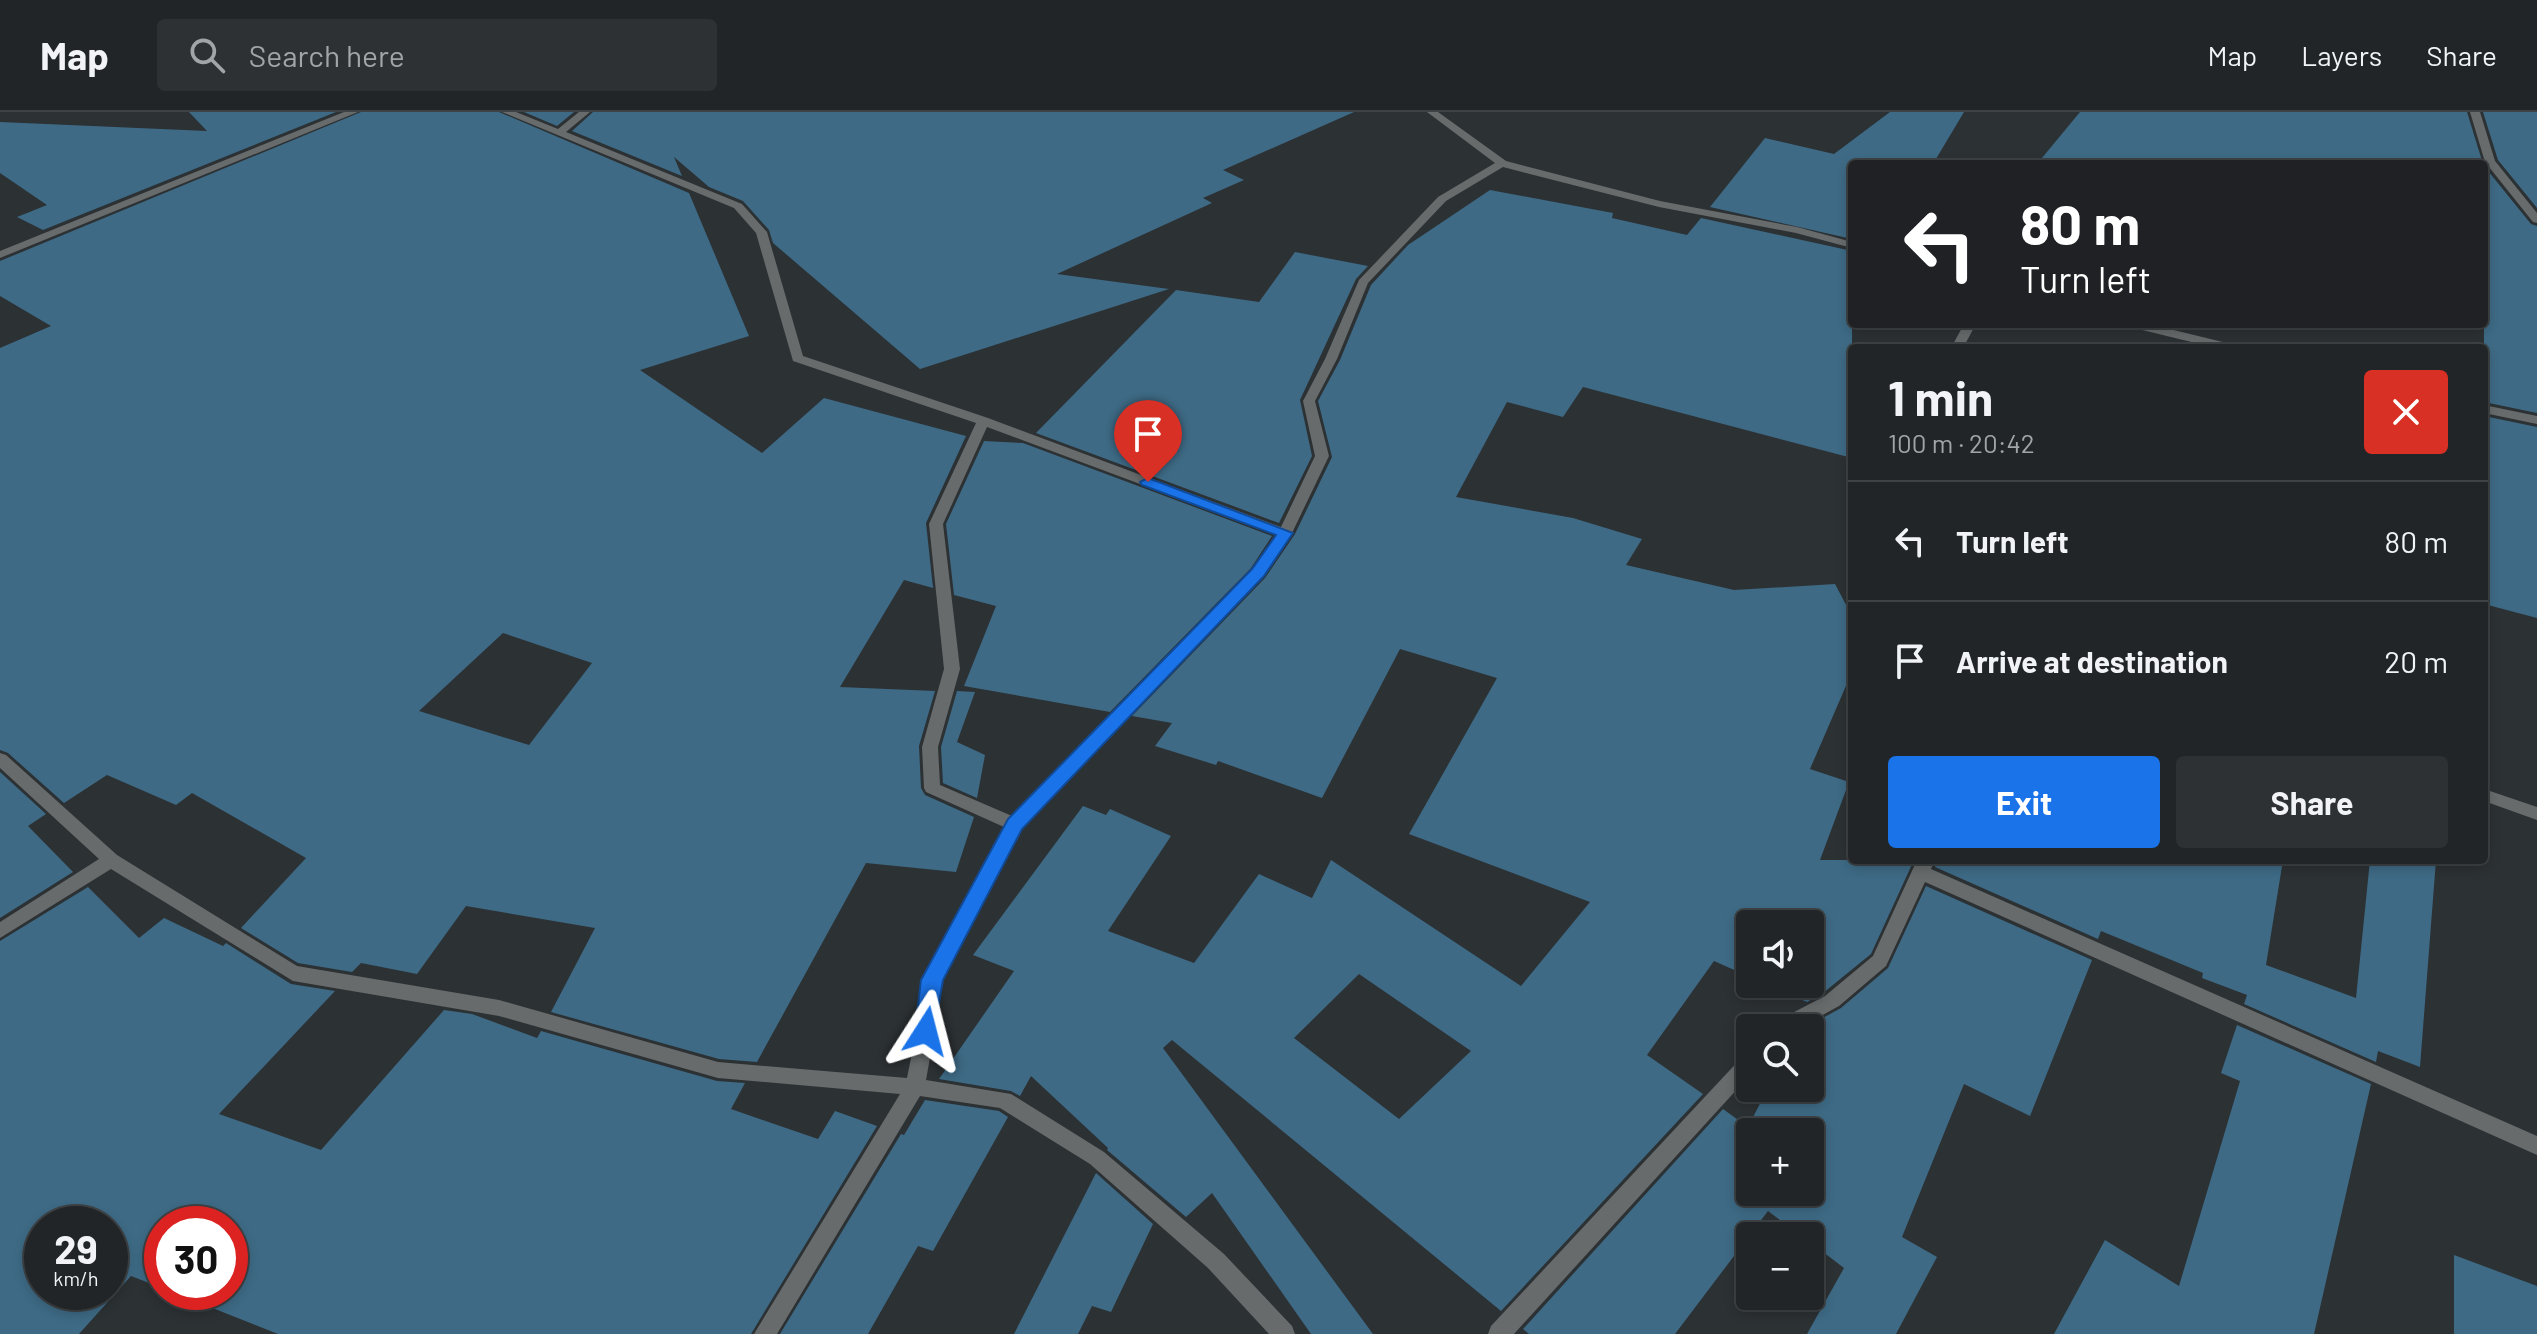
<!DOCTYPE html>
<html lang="en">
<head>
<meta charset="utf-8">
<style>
	:root { --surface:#212527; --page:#2d3133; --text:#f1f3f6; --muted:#a2a5a7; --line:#3e4244; --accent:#1a73e8 }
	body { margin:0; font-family:Barlow,sans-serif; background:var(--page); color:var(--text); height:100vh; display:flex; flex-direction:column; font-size:30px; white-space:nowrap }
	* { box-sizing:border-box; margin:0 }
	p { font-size:26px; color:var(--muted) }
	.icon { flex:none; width:44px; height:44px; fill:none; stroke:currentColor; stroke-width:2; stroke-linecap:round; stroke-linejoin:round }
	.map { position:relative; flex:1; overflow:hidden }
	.side { position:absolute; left:1848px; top:232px; width:640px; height:520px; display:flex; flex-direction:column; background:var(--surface); border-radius:8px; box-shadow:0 4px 12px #0003,0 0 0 2px var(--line) }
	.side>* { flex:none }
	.banner { position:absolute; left:1848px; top:48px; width:640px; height:168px; border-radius:8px; box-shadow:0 4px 12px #0003,0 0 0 2px var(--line); background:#202124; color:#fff; overflow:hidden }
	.tools { position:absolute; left:1736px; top:798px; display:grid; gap:16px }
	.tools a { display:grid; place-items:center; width:88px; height:88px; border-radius:8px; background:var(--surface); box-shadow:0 4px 12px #0003,0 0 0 2px var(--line); font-size:40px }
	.speed { position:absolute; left:24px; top:1094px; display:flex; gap:16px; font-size:40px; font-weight:700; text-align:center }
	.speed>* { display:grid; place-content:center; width:104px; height:104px; border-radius:50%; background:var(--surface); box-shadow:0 4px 12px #0003,0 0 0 2px var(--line); line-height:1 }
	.speed small { font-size:20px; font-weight:400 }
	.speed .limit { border:12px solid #d22; background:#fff; color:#111 }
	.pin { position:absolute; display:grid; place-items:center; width:68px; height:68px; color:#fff; margin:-82px -34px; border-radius:50% 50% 50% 0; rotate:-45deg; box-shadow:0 0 8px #0007 }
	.pin .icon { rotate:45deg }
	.me { position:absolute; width:88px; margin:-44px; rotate:9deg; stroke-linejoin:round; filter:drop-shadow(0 0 6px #0008) }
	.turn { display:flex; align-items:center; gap:28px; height:168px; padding:0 40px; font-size:36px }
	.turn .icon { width:104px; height:104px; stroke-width:2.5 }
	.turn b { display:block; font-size:56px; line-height:68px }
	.round { display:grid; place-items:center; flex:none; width:84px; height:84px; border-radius:8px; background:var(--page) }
	.headline { display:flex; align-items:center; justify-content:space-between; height:136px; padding:0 40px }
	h1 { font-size:48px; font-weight:700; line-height:60px }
	.cta { display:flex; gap:16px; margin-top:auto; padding:16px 40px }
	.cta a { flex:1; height:92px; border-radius:8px; background:var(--accent); color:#fff; font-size:32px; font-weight:700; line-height:92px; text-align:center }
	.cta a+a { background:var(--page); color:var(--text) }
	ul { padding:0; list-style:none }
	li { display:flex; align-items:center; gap:24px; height:120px; padding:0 40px; border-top:2px solid var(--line) }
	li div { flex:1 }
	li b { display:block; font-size:30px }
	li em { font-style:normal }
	header { display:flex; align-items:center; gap:48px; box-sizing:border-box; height:112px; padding:0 40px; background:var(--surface); border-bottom:2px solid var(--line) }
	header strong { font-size:38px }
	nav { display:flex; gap:44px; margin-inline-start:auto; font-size:28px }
	.search { width:560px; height:72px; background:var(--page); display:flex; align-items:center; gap:20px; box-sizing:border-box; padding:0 28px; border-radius:8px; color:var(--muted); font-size:30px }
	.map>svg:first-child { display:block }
	.building { fill:#3e6a85; fill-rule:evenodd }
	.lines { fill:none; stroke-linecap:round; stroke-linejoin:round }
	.street { fill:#686b6c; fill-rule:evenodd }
	.route { fill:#1a73e8; stroke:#114b97; stroke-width:2 }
</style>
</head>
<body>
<header>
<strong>Map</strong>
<div class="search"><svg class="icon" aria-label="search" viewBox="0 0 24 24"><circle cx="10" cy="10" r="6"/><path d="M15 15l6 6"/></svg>Search here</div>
<nav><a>Map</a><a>Layers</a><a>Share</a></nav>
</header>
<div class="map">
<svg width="2537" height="1222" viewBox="0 0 2537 1222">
	<rect width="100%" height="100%" fill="#2c3134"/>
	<g class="building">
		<polygon points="189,0 336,0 43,118 17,105 47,93 0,61 0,10 207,19"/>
		<path d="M361 0H499L689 81 749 224 640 258 762 341 824 286 966 324 926 411 933 476 904 468 840 575 935 579 919 634 921 676 925 683 974 705 956 760 866 751 757 950 719 947 551 900 595 816 466 794 417 862 361 851 352 860 298 851 241 816 306 746 192 681 176 693 107 663 64 691 8 641 0 638V236L51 214 0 184V149ZM503 521 592 551 529 633 419 599Z"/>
		<polygon points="524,0 574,0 557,14"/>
		<polygon points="593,0 1354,0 1223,58 1244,68 1203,86 1212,91 1057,162 1169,177 920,257 773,131 769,118 743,89 709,75 674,45 682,64 572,19"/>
		<polygon points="1890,0 1964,0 1933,52 1852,52 1852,127 1710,95 1765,26 1834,42"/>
		<polygon points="2080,0 2467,0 2483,52 2037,52"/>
		<polygon points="2483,0 2537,0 2537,96 2498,48"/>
		<polygon points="2484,54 2531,112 2537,114 2537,301 2484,290"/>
		<path d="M1490 78 1613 101 1612 106 1687 123 1701 106 1852 139V346L1583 275 1563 305 1507 290 1456 385 1573 406 1642 427 1626 453 1734 478 1835 472 1852 504V560L1810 657 1849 670 1820 748H1914L1871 842 1823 881 1807 890 1765 872H1810V812H1750V865L1714 849 1647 943 1703 982 1501 1199 1172 928 1163 936 1373 1222H1311L1212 1081 1186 1105 1107 1038 1108 1036 1031 964 1020 984 1011 979 939 967 1014 859 973 843 1083 694 1106 703 1110 697 1171 724 1108 819 1194 851 1259 762 1312 786 1331 748 1521 874 1590 790 1409 722 1497 566 1400 537 1322 686 1218 649 1216 653 1155 634 1172 611 1132 604 1265 466 1295 422 1332 345 1318 289 1340 248 1371 173 1408 133ZM1359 862 1471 939 1399 1007 1294 926Z"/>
		<polygon points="1295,140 1368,154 1356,167 1300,288 1312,344 1279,411 1036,321 1176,178 1259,190"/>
		<polygon points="2484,304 2537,315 2537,506 2484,492"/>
		<polygon points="984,329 1023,331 1272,424 1251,456 1110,600 964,574 996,494 954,483 946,412"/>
		<polygon points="957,579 975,580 957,630 985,643 977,686 943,671 941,635"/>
		<polygon points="0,660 46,702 28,714 73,760 0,806"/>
		<polygon points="1938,748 2283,748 2266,853 2356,886 2370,748 2436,748 2420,955 2378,939 2376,950 2244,892 2247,883 2202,866 2203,861 2101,819 2098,827 1935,755"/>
		<path d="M1926 774 2092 848 2030 1004 1964 972 1902 1125 1937 1145 1896 1222H1807L1844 1156 1810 1130V1124H1801L1768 1099 1675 1222H1529L1523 1217 1723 997 1748 1015 1768 976H1810V913L1841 896 1888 856ZM1750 1020H1810V1080H1750Z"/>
		<path d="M88 775 139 826 164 806 223 834 226 831 291 872 335 879 219 1002 321 1038 444 898 472 902 537 926 541 919 717 969 745 971 731 997 818 1027 835 999 877 1014 751 1222H278L172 1180H230V1112H162V1176L131 1164 79 1222H0V829ZM42 1112H110V1180H42Z"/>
		<polygon points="2237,913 2371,972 2314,1222 2054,1222 2105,1128 2179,1174 2240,969 2221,961"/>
		<polygon points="925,988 999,999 1008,1005 933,1139 918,1134 868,1222 780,1222 901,1022 904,1023"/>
		<polygon points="1096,1061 1153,1112 1111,1200 1092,1194 1078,1222 1014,1222"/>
		<polygon points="2454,1143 2537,1174 2537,1222 2454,1222"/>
	</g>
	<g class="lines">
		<g class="street">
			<polygon points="344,0 358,0 0,146 0,139"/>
			<path d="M502 0H516L558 17 579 0H590L566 20 742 92 767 120 803 244 988 306 1281 415 1315 344 1303 289 1325 247 1359 168 1438 85 1495 51 1427 0H1438L1506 49 1660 89 1797 115 1852 130V136L1796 121 1659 95 1503 55 1446 89 1368 171 1337 247 1315 289 1329 344 1292 421 1263 464 1020 716 941 868 940 891 926 968 1011 982 1104 1040 1224 1142 1292 1214 1295 1222H1269L1208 1156 1090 1052 1000 996 920 984 777 1222H754L900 982 718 966 499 904 293 869 111 757 0 826V810L99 747 0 656V641L6 643 117 743 297 854 499 888 718 950 907 966 922 891 923 868 1004 715 926 680 924 676 922 635 944 557 929 412 976 311 793 249 756 121 734 96ZM987 315 1277 423 1253 458 1012 704 940 673 938 635 960 557 943 412Z"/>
			<polygon points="2470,0 2480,0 2495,49 2537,101 2537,111 2533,110 2485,50"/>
			<polygon points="1964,212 1976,212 1963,236 1951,236"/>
			<polygon points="2128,212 2149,212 2235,233 2237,236 2216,236 2130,215"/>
			<polygon points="2484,293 2537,304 2537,312 2484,301"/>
			<polygon points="2484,677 2537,695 2537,708 2484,689"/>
			<polygon points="1917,748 1935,748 1931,757 2537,1024 2537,1043 1925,770 1886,854 1839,894 1799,916 1772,916 1775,910 1825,884 1873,844"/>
			<polygon points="1750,942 1750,963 1514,1222 1488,1222 1491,1214 1743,944"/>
		</g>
	</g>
	<polygon class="route" points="1148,366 1293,421 1264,464 1022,717 943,868 933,926 918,926 915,919 921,868 1008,707 1252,457 1276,423 1142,373 1140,370"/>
</svg>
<div class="tools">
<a><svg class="icon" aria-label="sound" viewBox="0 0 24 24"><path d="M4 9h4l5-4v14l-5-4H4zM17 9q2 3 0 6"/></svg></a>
<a><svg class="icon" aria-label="search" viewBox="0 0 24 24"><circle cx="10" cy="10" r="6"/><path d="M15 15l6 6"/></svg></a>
<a>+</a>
<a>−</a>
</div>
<div class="speed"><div>29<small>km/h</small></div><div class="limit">30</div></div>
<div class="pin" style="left:1148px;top:370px;background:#d93025"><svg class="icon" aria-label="arrive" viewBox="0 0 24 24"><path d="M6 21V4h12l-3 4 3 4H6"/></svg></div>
<svg class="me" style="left:926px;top:919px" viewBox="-20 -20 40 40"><path d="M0-17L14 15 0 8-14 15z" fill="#1a73e8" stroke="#fff" stroke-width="4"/></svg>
<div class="banner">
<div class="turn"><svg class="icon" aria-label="left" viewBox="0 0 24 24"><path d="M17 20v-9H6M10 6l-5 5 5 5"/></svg><div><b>80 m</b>Turn left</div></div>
</div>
<section class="side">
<div class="headline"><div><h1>1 min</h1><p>100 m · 20:42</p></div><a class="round" style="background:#d93025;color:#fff"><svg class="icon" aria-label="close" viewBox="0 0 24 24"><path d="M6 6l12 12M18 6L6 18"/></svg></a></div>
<ul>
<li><svg class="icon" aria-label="left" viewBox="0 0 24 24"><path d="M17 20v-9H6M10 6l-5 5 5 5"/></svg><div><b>Turn left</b></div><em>80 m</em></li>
<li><svg class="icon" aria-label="arrive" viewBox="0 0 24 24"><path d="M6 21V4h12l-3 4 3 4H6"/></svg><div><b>Arrive at destination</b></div><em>20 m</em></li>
</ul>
<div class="cta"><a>Exit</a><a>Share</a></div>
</section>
</div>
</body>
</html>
